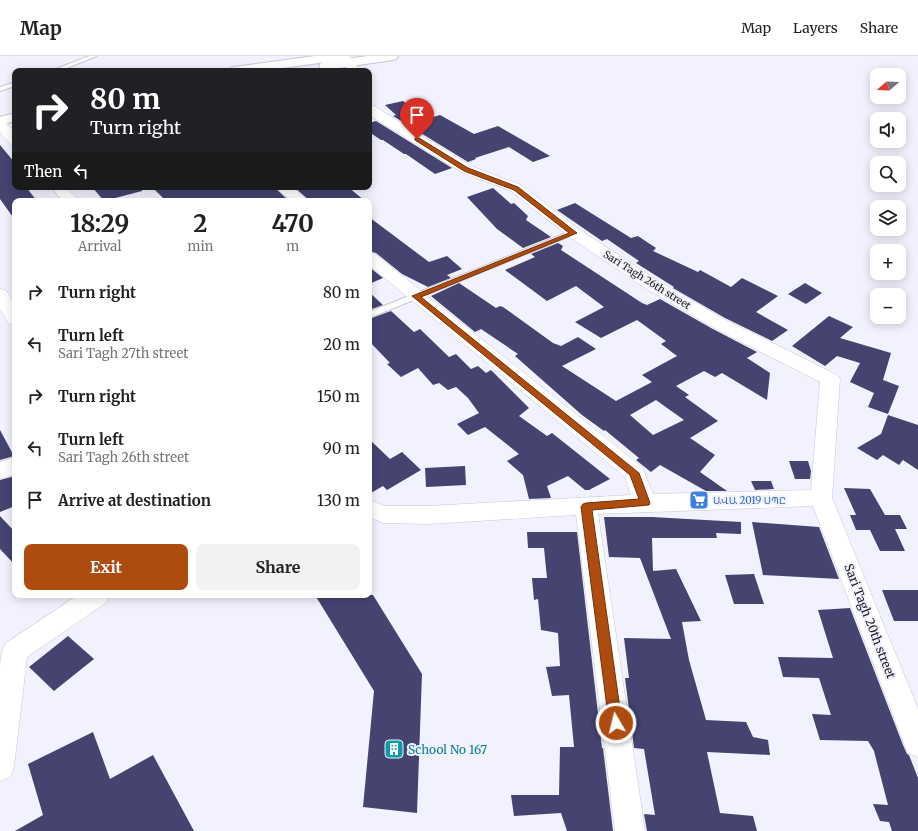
<!DOCTYPE html>
<html lang="en">
<head>
<meta charset="utf-8">
<style>
	:root { --surface:#fff; --page:#f2f2f2; --text:#222; --muted:#767676; --line:#e0e0e0; --accent:#ae4c0f }
	body { margin:0; font-family:Merriweather,"Noto Sans Armenian",serif; background:var(--page); color:var(--text); height:100vh; display:flex; flex-direction:column; font-size:15px; white-space:nowrap }
	* { box-sizing:border-box; margin:0 }
	p { font-size:13px; color:var(--muted) }
	.icon { flex:none; width:22px; height:22px; fill:none; stroke:currentColor; stroke-width:2; stroke-linecap:round; stroke-linejoin:round }
	.map { position:relative; flex:1; overflow:hidden }
	.drawer { position:absolute; left:12px; top:142px; width:360px; height:400px; display:flex; flex-direction:column; background:var(--surface); border-radius:8px; box-shadow:0 2px 10px #0003 }
	.drawer>* { flex:none }
	.banner { position:absolute; left:12px; top:12px; width:360px; height:122px; border-radius:8px; box-shadow:0 2px 10px #0003; background:#202124; color:#fff; overflow:hidden }
	.needle { width:26px; rotate:251deg }
	.tools { position:absolute; left:870px; top:12px; display:grid; gap:8px }
	.tools a { display:grid; place-items:center; width:36px; height:36px; border-radius:8px; background:var(--surface); box-shadow:0 2px 10px #0003; font-size:20px }
	.pin { position:absolute; display:grid; place-items:center; width:34px; height:34px; color:#fff; margin:-41px -17px; border-radius:50% 50% 50% 0; rotate:-45deg; box-shadow:0 0 4px #0007 }
	.pin .icon { rotate:45deg }
	.me { position:absolute; width:44px; margin:-22px; rotate:352deg; stroke-linejoin:round; filter:drop-shadow(0 0 3px #0008) }
	.turn { display:flex; align-items:center; gap:14px; height:84px; padding:0 12px; font-size:18px }
	.turn .icon { width:52px; height:52px; stroke-width:2.5 }
	.turn b { display:block; font-size:28px; line-height:34px }
	.then { display:flex; align-items:center; height:38px; padding:0 12px; background:#0003; gap:8px; font-size:15px }
	.eta { display:flex; justify-content:space-evenly; align-items:center; height:68px; text-align:center }
	.eta b { font-size:24px; font-weight:700; line-height:28px }
	.primary-button { display:flex; gap:8px; margin-top:auto; padding:8px 12px }
	.primary-button a { flex:1; height:46px; border-radius:8px; background:var(--accent); color:#fff; font-size:16px; font-weight:700; line-height:46px; text-align:center }
	.primary-button a+a { background:var(--page); color:var(--text) }
	ul { padding:0; list-style:none }
	li { display:flex; align-items:center; gap:12px; height:52px; padding:0 12px }
	li div { flex:1 }
	li b { display:block; font-size:15px }
	li em { font-style:normal }
	header { display:flex; align-items:center; gap:24px; box-sizing:border-box; height:56px; padding:0 20px; background:var(--surface); border-bottom:1px solid var(--line) }
	header strong { font-size:19px }
	nav { display:flex; gap:22px; margin-inline-start:auto; font-size:14px }
	.map>svg:first-child { display:block }
	.building { fill:#454370; fill-rule:evenodd }
	.lines { fill:none; stroke-linecap:round; stroke-linejoin:round }
	.lane-casing { stroke:#c8c8d4; stroke-width:2 }
	.street-casing { stroke:#c8c8d4; stroke-width:1 }
	.primary-casing { stroke:#c8c8d4; stroke-width:2 }
	.lane { fill:#fff; fill-rule:evenodd }
	.street { fill:#fff; fill-rule:evenodd }
	.primary { fill:#fff; fill-rule:evenodd }
	.route { fill:#ae4c0f; stroke:#71310a }
	.labels { text-anchor:middle; dominant-baseline:central; stroke-width:4; stroke-linejoin:round; paint-order:stroke }
	.street-label { font-size:10px; fill:#1a1a1e; stroke:#f1f2fe }
	.shop-label { font-size:10px; fill:#366cbe; stroke:#f1f2fe; text-anchor:start }
	.near-street-label { font-size:12px; fill:#1a1a1e; stroke:#f1f2fe }
	.near-culture-label { font-size:12px; fill:#0d838f; stroke:#f1f2fe; text-anchor:start }
</style>
</head>
<body>
<header>
<strong>Map</strong>
<nav><a>Map</a><a>Layers</a><a>Share</a></nav>
</header>
<div class="map">
<svg width="918" height="775" viewBox="0 0 918 775">
	<rect width="100%" height="100%" fill="#f1f2fe"/>
	<g class="building">
		<polygon points="403,45 418,58 422,57 430,62 440,59 474,78 498,70 550,100 533,106 509,91 475,102 476,103 468,106 393,60 396,59 385,49"/>
		<polygon points="376,65 452,112 435,118 406,98 404,98 383,84 381,84 369,76 369,67"/>
		<polygon points="0,89 15,107 15,131 26,131 37,145 15,145 15,164 0,143"/>
		<polygon points="92,131 142,131 142,135 104,145"/>
		<polygon points="152,131 274,131 289,145 166,145"/>
		<polygon points="294,131 348,131 365,145 310,145"/>
		<polygon points="493,132 511,148 514,147 528,160 526,164 551,181 523,192 497,173 467,141"/>
		<polygon points="575,147 631,182 638,180 656,192 653,195 698,216 700,214 731,231 742,222 778,240 756,256 788,274 772,285 725,262 673,232 674,231 636,207 639,205 607,183 602,185 557,154"/>
		<polygon points="369,161 429,206 447,200 462,213 447,219 451,222 428,231 402,218 376,197 369,195"/>
		<path d="M558 187 563 190 561 194 642 247 647 249 660 243 711 272 757 296 747 302 770 317 767 344 722 317 715 321 704 315 676 330 689 339 685 341 718 365 690 382 715 399 700 416 727 435H706L660 409 651 416 636 404 639 402 605 374 604 375 582 359 515 300 518 298 481 273 475 276 431 240 459 227 496 252 500 250 503 251 553 287 561 290 578 281 596 293 562 310 616 345 652 326 642 319 677 300 661 288 666 285 637 264 601 282 575 266 604 251 576 230 547 245 505 214 535 201 531 198ZM656 344 684 364 653 379 630 359Z"/>
		<polygon points="369,211 383,222 369,228"/>
		<polygon points="805,227 822,237 806,248 788,238"/>
		<polygon points="369,236 383,249 369,254"/>
		<polygon points="391,255 414,276 420,273 449,301 456,298 471,313 478,310 486,317 491,314 529,352 519,360 547,380 552,377 610,423 589,434 585,434 568,420 547,430 551,442 529,443 523,419 507,405 519,398 485,371 468,379 457,368 479,357 468,342 456,331 448,334 439,327 433,329 418,312 401,321 387,308 390,307 369,285 369,263"/>
		<polygon points="829,260 853,271 840,282 891,297 883,324 899,330 888,358 868,351 874,337 850,326 860,307 837,300 825,310 792,290"/>
		<polygon points="888,359 918,369 918,414 903,404 899,409 883,399 877,404 857,392 881,378"/>
		<polygon points="0,374 14,400 0,404"/>
		<polygon points="369,383 390,403 402,396 421,414 387,434 383,430 369,438"/>
		<polygon points="789,405 808,405 811,415 810,423 795,423"/>
		<polygon points="465,410 466,429 426,431 425,412"/>
		<polygon points="15,420 15,450 0,456 0,424"/>
		<polygon points="751,425 771,425 774,433 755,434"/>
		<polygon points="844,432 870,433 885,459 900,459 907,473 895,473 905,495 880,495 870,474 856,474 850,459 856,459"/>
		<polygon points="0,460 15,476 15,509 0,493"/>
		<polygon points="604,461 652,461 741,466 741,478 716,477 717,482 652,482 653,515 676,513 701,565 682,566 689,604 706,664 746,666 753,681 768,684 770,699 707,696 720,757 753,760 757,775 647,775 644,758 655,759 644,693 634,692 625,622 629,622 624,582 671,583 640,502 609,501"/>
		<polygon points="752,466 819,471 839,523 763,519"/>
		<polygon points="527,476 577,476 602,692 603,692 613,775 567,775 561,757 514,760 511,739 559,739 560,691 574,691 569,639 552,640 546,611 560,610 558,577 541,574 538,543 534,544 532,522 547,522 544,492 528,492"/>
		<polygon points="754,518 764,548 734,548 725,519"/>
		<polygon points="882,534 918,534 918,565 894,565"/>
		<polygon points="315,539 373,539 422,618 417,757 363,751 374,635"/>
		<polygon points="850,552 903,689 907,698 909,699 918,722 918,775 892,775 889,766 880,765 873,748 888,749 874,695 868,685 820,684 812,658 831,659 819,622 783,621 778,601 833,602 818,554"/>
		<polygon points="68,580 94,603 54,635 29,611"/>
		<polygon points="93,676 110,723 153,699 194,775 15,775 43,759 28,708"/>
	</g>
	<g class="lines">
		<g class="lane-casing">
			<g id="lane">
				<polygon points="89,0 97,0 59,15 51,15"/>
				<polygon points="15,26 15,30 0,35 0,31"/>
				<polygon points="571,175 574,175 578,177 369,262 369,256"/>
			</g>
		</g>
		<g class="street-casing">
			<g id="street">
				<polygon points="336,0 349,0 353,4 360,15 348,15 344,8"/>
				<polygon points="369,49 374,50 471,110 521,129 580,174 657,224 724,263 837,319 840,323 832,442 918,653 918,701 908,697 904,688 813,450 598,458 645,775 615,775 576,459 428,468 383,467 369,461 369,444 385,450 428,450 631,439 625,421 369,209 369,196 375,198 642,411 653,438 811,434 820,326 712,271 645,232 568,180 511,135 461,116 369,59"/>
				<polygon points="0,64 5,65 15,77 15,89 10,88 0,76"/>
				<polygon points="51,131 66,131 79,145 63,145"/>
				<polygon points="275,131 292,131 309,145 291,145"/>
				<polygon points="0,233 6,234 15,249 15,269 9,268 0,253"/>
				<polygon points="15,401 15,418 0,423 0,406"/>
				<polygon points="78,539 110,539 107,546 27,601 14,711 10,721 0,725 0,609 2,595 6,587"/>
			</g>
		</g>
		<g class="primary-casing">
			<g id="primary">
				<polygon points="315,0 347,0 345,3 341,4 261,15 228,15 230,12 234,11"/>
				<polygon points="367,0 398,0 396,3 392,4 325,14 321,13 319,10 321,7 325,6"/>
				<polygon points="15,57 15,65 0,69 0,61"/>
			</g>
		</g>
		<use href="#lane" class="lane"/>
		<use href="#street" class="street"/>
		<use href="#primary" class="primary"/>
	</g>
	<polygon class="route" points="415,82 419,82 468,112 518,131 577,177 421,241 639,417 650,447 649,449 592,454 622,667 620,671 616,673 611,671 609,667 581,451 583,448 586,447 639,443 630,419 412,240 569,177 514,134 464,115 415,84"/>
	<defs>
		<g id="supermarket-square" transform="scale(1)"><rect x="-9" y="-9" width="18" height="18" rx="4" fill="#3f7fe0" stroke="#f1f2fe"/><path d="M-6-5.5h2.5l.6 2H6L4.5 2H-2.5L-4.4-4H-6ZM-1.5 3.2a1.3 1.3 0 1 0 .1 0ZM3 3.2a1.3 1.3 0 1 0 .1 0Z" fill="#fff"/></g>
		<g id="building-square" transform="scale(1)"><rect x="-9" y="-9" width="18" height="18" rx="4" fill="#0f9aa8" stroke="#f1f2fe"/><path d="M-4-6H4V6H1V3H-1V6H-4ZM-2.5-4.3h1.7v1.8h-1.7ZM.8-4.3h1.7v1.8H.8ZM-2.5-1h1.7V.8h-1.7ZM.8-1h1.7V.8H.8Z" fill="#fff"/></g>
	</defs>
	<g fill-rule="evenodd">
		<use href="#supermarket-square" x="699" y="444"/>
		<use href="#building-square" x="394" y="693"/>
	</g>
	<g class="labels">
		<g class="street-label">
			<text transform="translate(647 224) rotate(32)">Sari Tagh 26th street</text>
		</g>
		<g class="shop-label">
			<text x="713" y="444">ԱՎԱ 2019 ՍՊԸ</text>
		</g>
		<g class="near-street-label">
			<text transform="translate(870 565) rotate(69)">Sari Tagh 20th street</text>
		</g>
		<g class="near-culture-label">
			<text x="408" y="693">School No 167</text>
		</g>
	</g>
</svg>
<div class="tools">
<a><svg class="needle" viewBox="-14 -14 28 28"><path d="M0-13l5 13h-10z" fill="#e53935"/><path d="M0 13l5-13h-10z" fill="#767676"/></svg></a>
<a><svg class="icon" aria-label="sound" viewBox="0 0 24 24"><path d="M4 9h4l5-4v14l-5-4H4zM17 9q2 3 0 6"/></svg></a>
<a><svg class="icon" aria-label="search" viewBox="0 0 24 24"><circle cx="10" cy="10" r="6"/><path d="M15 15l6 6"/></svg></a>
<a><svg class="icon" aria-label="layers" viewBox="0 0 24 24"><path d="M12 4l9 5-9 5-9-5zM3 14l9 5 9-5"/></svg></a>
<a>+</a>
<a>−</a>
</div>
<div class="pin" style="left:417px;top:83px;background:#d93025"><svg class="icon" aria-label="arrive" viewBox="0 0 24 24"><path d="M6 21V4h12l-3 4 3 4H6"/></svg></div>
<svg class="me" style="left:616px;top:667px" viewBox="-20 -20 40 40"><circle r="17" fill="#ae4c0f" stroke="#fff" stroke-width="3"/><path d="M0-11L8 9 0 5-8 9z" fill="#fff"/></svg>
<div class="banner">
<div class="turn"><svg class="icon" aria-label="right" viewBox="0 0 24 24"><path d="M7 20v-9h11M14 6l5 5-5 5"/></svg><div><b>80 m</b>Turn right</div></div>
<div class="then">Then<svg class="icon" aria-label="left" viewBox="0 0 24 24"><path d="M17 20v-9H6M10 6l-5 5 5 5"/></svg></div>
</div>
<section class="drawer">
<div class="eta">
<div><b>18:29</b><p>Arrival</p></div>
<div><b>2</b><p>min</p></div>
<div><b>470</b><p>m</p></div>
</div>
<ul>
<li><svg class="icon" aria-label="right" viewBox="0 0 24 24"><path d="M7 20v-9h11M14 6l5 5-5 5"/></svg><div><b>Turn right</b></div><em>80 m</em></li>
<li><svg class="icon" aria-label="left" viewBox="0 0 24 24"><path d="M17 20v-9H6M10 6l-5 5 5 5"/></svg><div><b>Turn left</b><p>Sari Tagh 27th street</p></div><em>20 m</em></li>
<li><svg class="icon" aria-label="right" viewBox="0 0 24 24"><path d="M7 20v-9h11M14 6l5 5-5 5"/></svg><div><b>Turn right</b></div><em>150 m</em></li>
<li><svg class="icon" aria-label="left" viewBox="0 0 24 24"><path d="M17 20v-9H6M10 6l-5 5 5 5"/></svg><div><b>Turn left</b><p>Sari Tagh 26th street</p></div><em>90 m</em></li>
<li><svg class="icon" aria-label="arrive" viewBox="0 0 24 24"><path d="M6 21V4h12l-3 4 3 4H6"/></svg><div><b>Arrive at destination</b></div><em>130 m</em></li>
</ul>
<div class="primary-button"><a>Exit</a><a>Share</a></div>
</section>
</div>
</body>
</html>
